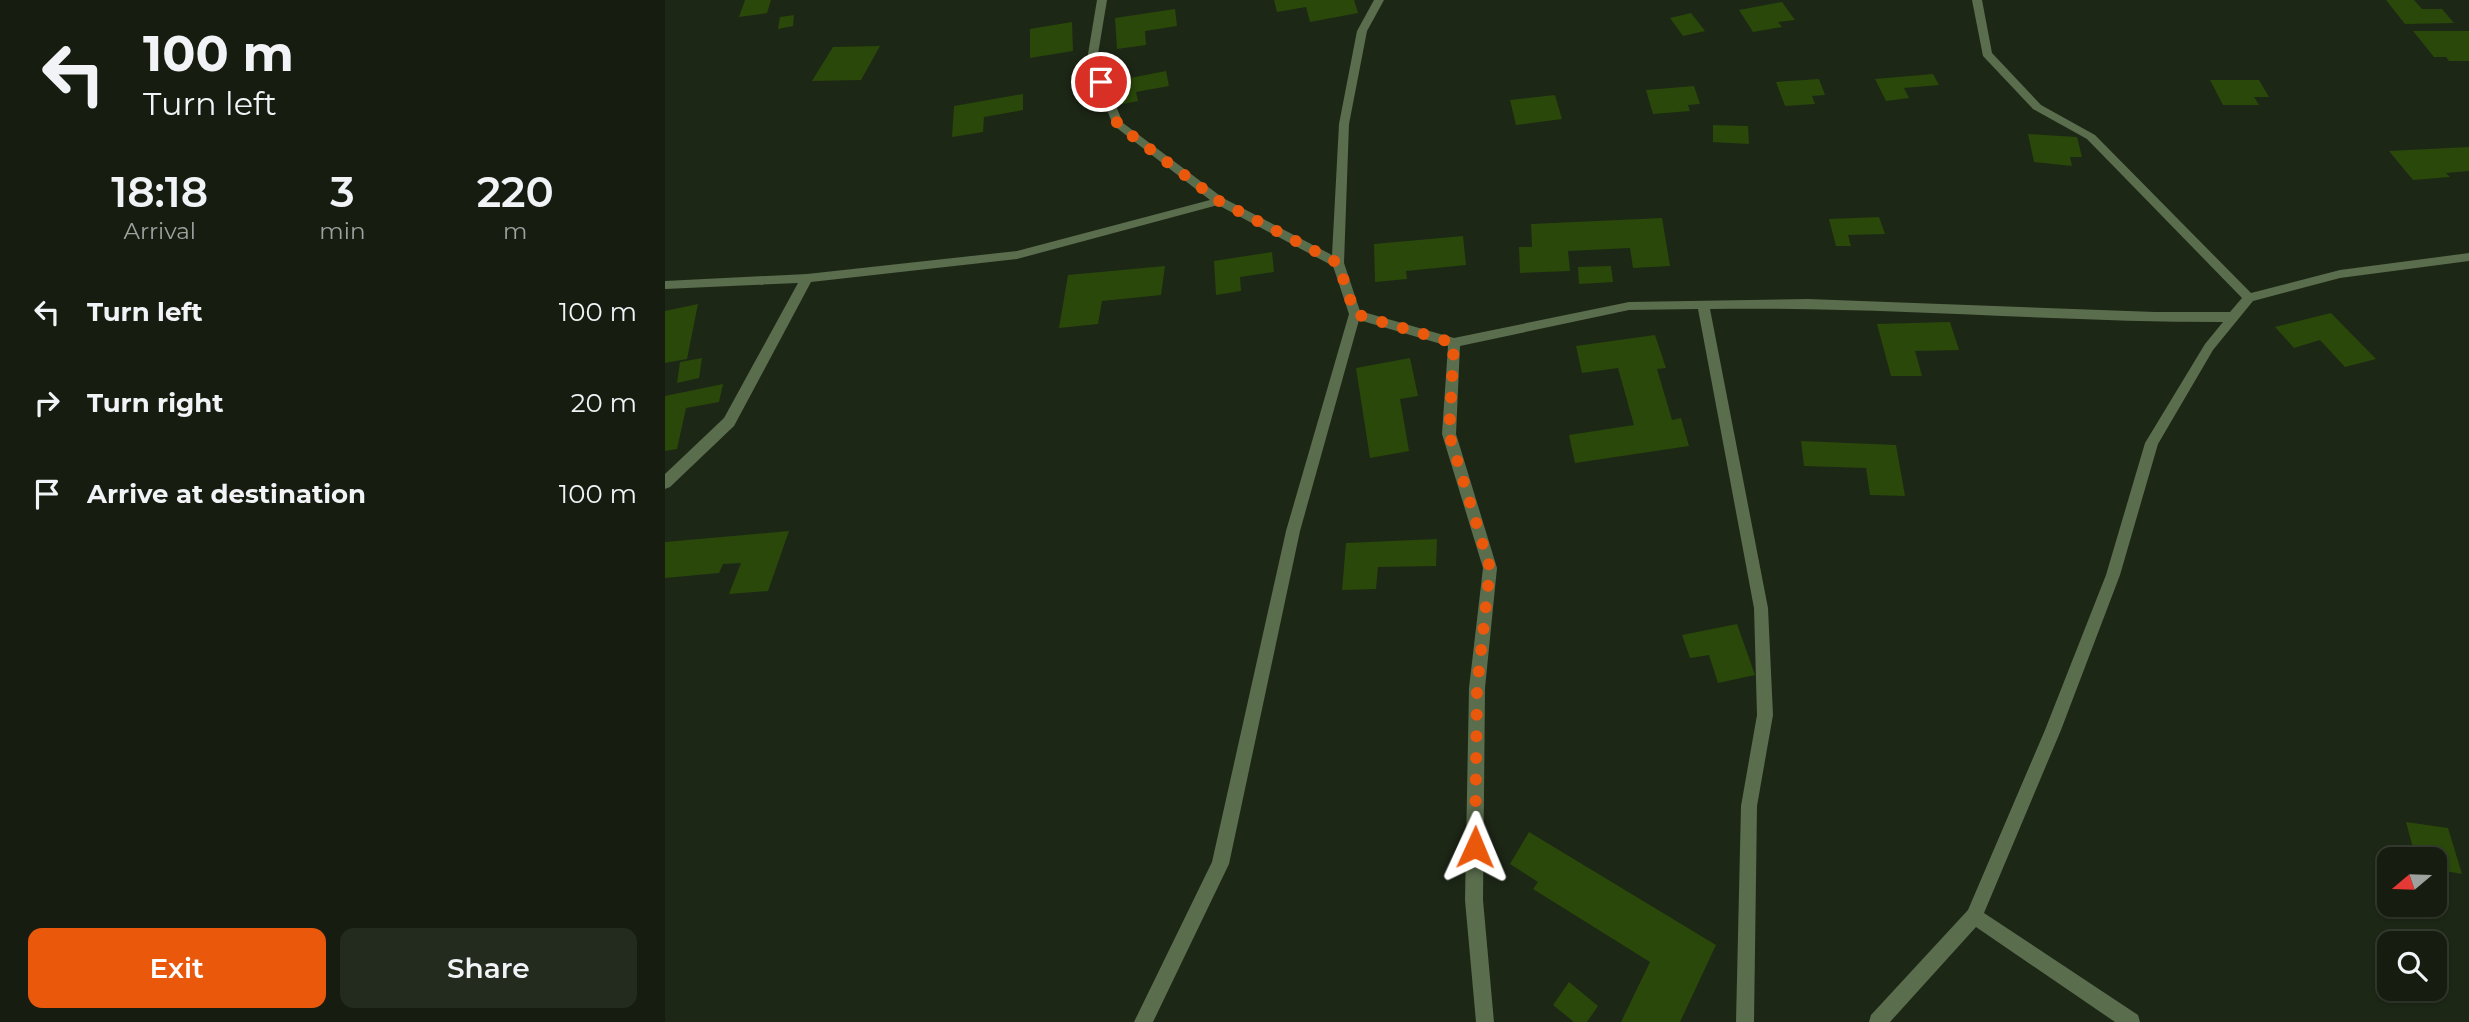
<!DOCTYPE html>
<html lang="en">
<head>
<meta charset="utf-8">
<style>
	:root { --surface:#161d10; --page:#232a1e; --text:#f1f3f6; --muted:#9ea29f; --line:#353b30; --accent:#ea580c }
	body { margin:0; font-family:Montserrat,sans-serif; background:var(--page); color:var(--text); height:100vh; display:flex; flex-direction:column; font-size:26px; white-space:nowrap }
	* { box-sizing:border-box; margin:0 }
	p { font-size:23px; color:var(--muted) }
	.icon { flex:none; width:38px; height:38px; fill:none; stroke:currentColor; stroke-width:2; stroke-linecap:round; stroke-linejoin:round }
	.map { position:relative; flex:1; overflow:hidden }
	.panel { display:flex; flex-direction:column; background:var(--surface); width:665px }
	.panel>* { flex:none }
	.guide { background:#161d10; color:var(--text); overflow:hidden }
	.needle { width:46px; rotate:251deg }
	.fabs { position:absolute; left:1712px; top:847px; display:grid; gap:14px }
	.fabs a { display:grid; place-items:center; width:70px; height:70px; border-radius:14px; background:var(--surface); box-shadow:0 2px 5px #0004,0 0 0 2px var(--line); font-size:35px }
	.pin { position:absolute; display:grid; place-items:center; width:60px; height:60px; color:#fff; margin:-30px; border:4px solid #fff; border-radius:50%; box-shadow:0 2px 7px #0007 }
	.me { position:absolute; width:77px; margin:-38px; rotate:1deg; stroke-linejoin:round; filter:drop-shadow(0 0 5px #0008) }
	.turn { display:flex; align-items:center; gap:24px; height:147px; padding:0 28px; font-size:32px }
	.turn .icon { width:91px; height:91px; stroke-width:2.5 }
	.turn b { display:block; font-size:49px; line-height:60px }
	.eta { display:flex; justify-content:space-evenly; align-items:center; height:119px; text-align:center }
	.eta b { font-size:42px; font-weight:600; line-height:49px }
	.button { display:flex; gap:14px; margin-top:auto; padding:14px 28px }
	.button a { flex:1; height:80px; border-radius:14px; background:var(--accent); color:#fff; font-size:28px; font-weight:600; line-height:80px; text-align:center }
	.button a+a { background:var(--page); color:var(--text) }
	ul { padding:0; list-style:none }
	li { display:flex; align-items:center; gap:21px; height:91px; padding:0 28px }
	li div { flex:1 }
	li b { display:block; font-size:26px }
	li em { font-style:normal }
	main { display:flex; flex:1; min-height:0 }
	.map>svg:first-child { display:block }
	.building { fill:#294809 }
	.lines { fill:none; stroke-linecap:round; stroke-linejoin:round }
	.street { fill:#5a6d4d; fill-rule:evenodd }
	.route { stroke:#ea580c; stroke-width:12; stroke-dasharray:0 21.6 }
</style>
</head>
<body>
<main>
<section class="panel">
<div class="guide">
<div class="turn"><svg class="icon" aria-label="left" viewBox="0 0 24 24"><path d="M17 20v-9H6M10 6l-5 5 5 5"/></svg><div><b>100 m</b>Turn left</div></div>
</div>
<div class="eta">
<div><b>18:18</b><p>Arrival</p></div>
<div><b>3</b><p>min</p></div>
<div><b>220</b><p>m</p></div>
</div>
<ul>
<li><svg class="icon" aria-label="left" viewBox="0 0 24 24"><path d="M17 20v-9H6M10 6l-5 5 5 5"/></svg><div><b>Turn left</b></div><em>100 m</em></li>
<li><svg class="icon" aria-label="right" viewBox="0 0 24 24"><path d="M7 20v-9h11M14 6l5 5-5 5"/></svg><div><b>Turn right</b></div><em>20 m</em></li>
<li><svg class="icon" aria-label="arrive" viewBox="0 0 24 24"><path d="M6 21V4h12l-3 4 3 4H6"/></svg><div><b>Arrive at destination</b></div><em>100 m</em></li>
</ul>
<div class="button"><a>Exit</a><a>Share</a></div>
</section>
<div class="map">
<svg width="1804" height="1022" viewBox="0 0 1804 1022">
	<rect width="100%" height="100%" fill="#1d2716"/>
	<g class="building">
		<polygon points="80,0 106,0 102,13 74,17"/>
		<polygon points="609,0 689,0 693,13 645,22 641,7 612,12"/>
		<polygon points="1721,0 1749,0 1757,9 1777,9 1789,23 1740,24"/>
		<polygon points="1117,2 1130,20 1113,22 1117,27 1088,32 1074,10"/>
		<polygon points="510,9 512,26 480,31 481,45 452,49 450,18"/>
		<polygon points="1026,13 1040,31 1018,36 1005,18"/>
		<polygon points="129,15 128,26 113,29 115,17"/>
		<polygon points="407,22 408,51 365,58 365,29"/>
		<polygon points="1748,31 1804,31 1804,61 1784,61 1781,57 1769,57"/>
		<polygon points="215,46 196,80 147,81 168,47"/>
		<polygon points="501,71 504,86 471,92 473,101 453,105 450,81"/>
		<polygon points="1268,74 1274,85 1239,88 1244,98 1221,101 1210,79"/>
		<polygon points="1154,79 1160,95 1147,96 1150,104 1120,106 1111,82"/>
		<polygon points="1545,80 1594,80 1604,97 1589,97 1594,105 1558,105"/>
		<polygon points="1029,86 1035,104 1023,105 1025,111 988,114 981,90"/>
		<polygon points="358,94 358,110 319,117 318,132 287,137 289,106"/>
		<polygon points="890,95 897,119 851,125 845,100"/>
		<polygon points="1048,125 1083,126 1084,144 1048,142"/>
		<polygon points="1363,134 1412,137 1417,157 1405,157 1407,166 1369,162"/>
		<polygon points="1804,147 1804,171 1781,173 1785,177 1748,180 1724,151"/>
		<polygon points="1214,217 1220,234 1183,235 1186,246 1171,246 1164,219"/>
		<polygon points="997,218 1005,266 968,268 965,248 903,251 905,271 855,273 854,247 867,247 866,224"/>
		<polygon points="798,236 801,265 741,271 742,279 710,282 709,244"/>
		<polygon points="607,252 609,272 575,277 576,291 551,295 549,261"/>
		<polygon points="500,266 496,295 437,301 433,324 394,328 403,275"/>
		<polygon points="946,266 948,282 914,284 913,267"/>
		<polygon points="33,304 22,359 0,363 0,311"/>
		<polygon points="1666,313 1711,359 1680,367 1655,340 1629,348 1610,327"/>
		<polygon points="1285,322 1294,350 1250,351 1257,376 1226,376 1212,324"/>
		<polygon points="990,335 1001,368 992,369 1007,420 1016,418 1024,446 910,463 904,435 969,425 953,368 917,373 911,346"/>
		<polygon points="37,358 34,378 12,383 15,362"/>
		<polygon points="745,358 753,396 735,399 744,451 705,458 691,368"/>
		<polygon points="58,384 54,402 21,408 12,449 0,451 0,396"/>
		<polygon points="1136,441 1231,445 1240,496 1205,495 1201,468 1139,466"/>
		<polygon points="124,531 103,591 64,594 76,563 58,564 54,573 0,578 0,542"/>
		<polygon points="772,539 771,566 713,567 711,589 677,590 681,543"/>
		<polygon points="1072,624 1090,675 1053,683 1044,655 1025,658 1017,635"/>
		<polygon points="1741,822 1783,828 1797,874 1769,869 1769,859 1751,859"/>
		<polygon points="864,832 1051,945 1015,1022 956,1022 985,962 868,889 873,882 845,864"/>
		<polygon points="904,982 933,1006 922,1022 909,1022 888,1005"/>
	</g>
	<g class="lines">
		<path class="street" d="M432 0H442L432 60 458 123 558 198 667 255 674 124 692 31 709 0H719L702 31 684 124 679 263 695 311 789 338 964 302 1143 299 1490 312H1565L1577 298 1422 139 1368 109 1318 56 1307 0H1317L1327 53 1376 105 1430 135 1586 293 1675 270 1804 253V261L1675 278 1588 301 1548 350 1493 444 1455 575 1396 730 1319 913 1473 1015 1475 1022H1450L1311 927 1225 1022H1204L1206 1015 1303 910 1380 730 1441 575 1480 443 1540 344 1558 322C1387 322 1216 306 1045 309L1103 608 1108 715 1092 806 1089 1022H1071L1076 806 1092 715 1089 608 1033 309 964 310 795 346 791 434 832 568 820 688 818 900 829 1022H811L800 900 804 688 818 568 777 434 783 346 694 320 635 531 564 864 488 1022H469L547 862 621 531 684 314 668 266 553 205 352 259 146 282 69 426 5 487 0 489V474L59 418 133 283 0 289V281L142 274 352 251 545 200 448 125 422 60Z"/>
	</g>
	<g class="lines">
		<polyline class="route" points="436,82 453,125 554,201 673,263 690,314 789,343 784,434 825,568 812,688 810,847"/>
	</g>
</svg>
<div class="fabs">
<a><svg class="needle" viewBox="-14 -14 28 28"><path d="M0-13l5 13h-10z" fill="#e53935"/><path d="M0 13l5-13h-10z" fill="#9ea29f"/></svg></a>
<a><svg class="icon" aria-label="search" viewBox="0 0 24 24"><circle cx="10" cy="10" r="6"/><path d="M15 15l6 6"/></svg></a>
</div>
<div class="pin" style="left:436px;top:82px;background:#d93025"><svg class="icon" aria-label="arrive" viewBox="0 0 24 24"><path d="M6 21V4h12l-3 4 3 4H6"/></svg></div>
<svg class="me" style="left:810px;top:847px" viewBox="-20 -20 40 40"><path d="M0-17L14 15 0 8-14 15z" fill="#ea580c" stroke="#fff" stroke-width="4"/></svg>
</div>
</main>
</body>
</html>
